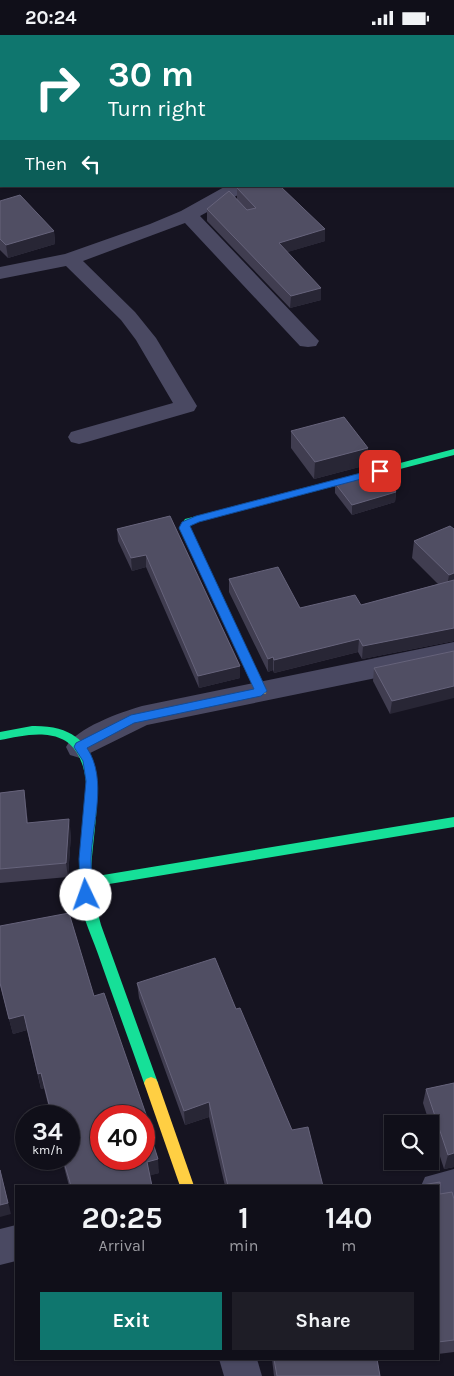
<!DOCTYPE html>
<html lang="en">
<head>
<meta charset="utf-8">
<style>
	:root { --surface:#100f19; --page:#1e1d26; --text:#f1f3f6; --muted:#9c9ca2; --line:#302f38; --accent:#0f766e }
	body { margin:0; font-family:Karla,sans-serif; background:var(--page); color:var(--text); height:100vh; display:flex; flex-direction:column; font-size:19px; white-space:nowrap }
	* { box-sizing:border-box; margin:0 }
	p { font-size:16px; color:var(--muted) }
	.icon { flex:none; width:28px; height:28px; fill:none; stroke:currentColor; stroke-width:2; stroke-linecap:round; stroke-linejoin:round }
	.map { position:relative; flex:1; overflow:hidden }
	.sheet { position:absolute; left:15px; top:1150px; width:424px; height:175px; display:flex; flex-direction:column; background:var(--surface); border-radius:0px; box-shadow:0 1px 4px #0004,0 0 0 1px var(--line) }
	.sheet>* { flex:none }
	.hud { position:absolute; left:0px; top:0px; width:455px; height:152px; box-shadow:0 1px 4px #0004,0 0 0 1px var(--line); background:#0f766e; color:#fff; overflow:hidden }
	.tools { position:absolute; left:384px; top:1080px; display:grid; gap:10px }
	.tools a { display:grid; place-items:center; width:55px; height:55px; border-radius:0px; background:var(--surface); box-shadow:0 1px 4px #0004,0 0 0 1px var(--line); font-size:25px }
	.speed { position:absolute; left:15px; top:1070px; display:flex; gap:10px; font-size:25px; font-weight:700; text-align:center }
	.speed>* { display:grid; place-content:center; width:65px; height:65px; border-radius:50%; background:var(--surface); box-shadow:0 1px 4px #0004,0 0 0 1px var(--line); line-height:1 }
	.speed small { font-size:12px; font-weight:400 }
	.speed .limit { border:8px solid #d22; background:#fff; color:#111 }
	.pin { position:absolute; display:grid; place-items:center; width:42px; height:42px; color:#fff; margin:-21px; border-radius:10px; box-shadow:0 2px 8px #0006 }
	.me { position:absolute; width:55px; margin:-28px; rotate:357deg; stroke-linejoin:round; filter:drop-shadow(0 0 4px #0008) }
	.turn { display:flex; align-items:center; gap:18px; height:105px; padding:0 25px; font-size:22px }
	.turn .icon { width:65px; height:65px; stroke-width:2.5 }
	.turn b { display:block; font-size:35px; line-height:42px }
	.then { display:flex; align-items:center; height:48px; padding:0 25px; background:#0003; gap:10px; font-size:19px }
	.eta { display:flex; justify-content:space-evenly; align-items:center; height:85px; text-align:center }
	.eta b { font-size:30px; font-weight:700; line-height:35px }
	.primary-button { display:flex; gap:10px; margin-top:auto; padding:10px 25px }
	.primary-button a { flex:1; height:58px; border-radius:0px; background:var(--accent); color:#fff; font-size:20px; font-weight:700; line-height:58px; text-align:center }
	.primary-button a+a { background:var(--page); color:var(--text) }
	.status { display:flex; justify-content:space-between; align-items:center; height:35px; padding:0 25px; background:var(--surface); direction:ltr }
	.status svg { height:14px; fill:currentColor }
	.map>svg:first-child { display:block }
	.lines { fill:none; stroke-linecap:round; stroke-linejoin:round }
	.street { fill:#4a4962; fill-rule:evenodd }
	.fast { fill:#16e098; fill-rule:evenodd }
	.slow { fill:#ffcf43; fill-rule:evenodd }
	.wall { fill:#403d50 }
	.shaded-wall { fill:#282635 }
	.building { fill:#504e63; stroke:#66637b; fill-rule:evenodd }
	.route { fill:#1a73e8; stroke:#114b97 }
</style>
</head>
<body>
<div class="status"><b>20:24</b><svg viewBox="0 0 49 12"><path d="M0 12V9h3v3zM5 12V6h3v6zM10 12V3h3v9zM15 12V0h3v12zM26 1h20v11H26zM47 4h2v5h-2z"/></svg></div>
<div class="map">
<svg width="454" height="1341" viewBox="0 0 454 1341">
	<rect width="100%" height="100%" fill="#161421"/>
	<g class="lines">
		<g class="street">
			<polygon points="226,151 249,151 247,155 200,181 319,306 316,311 308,312 300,311 185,188 83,226 135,277 156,303 197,371 194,376 87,407 79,409 71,407 68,402 71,397 173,368 136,305 121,285 66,231 0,244 0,232 65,219 150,189 181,176"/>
			<path d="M454 607V627L147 690 80 723 70 720 66 712C76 693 121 677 142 671Z"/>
			<polygon points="454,1134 454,1168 438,1171 438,1151 421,1151 425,1142"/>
			<polygon points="16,1190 16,1226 0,1230 0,1194"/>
			<polygon points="219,1324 257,1324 262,1341 224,1341"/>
		</g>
		<g class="fast">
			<polygon points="454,414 454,420 192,488 189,493 202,520 201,522 193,522 179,493 185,484"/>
			<path d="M32 691C125 689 91 785 91 842L454 782V792L91 852 101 890 158 1048 156 1052 151 1054 146 1052 144 1048C129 1005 113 962 98 919 90 897 78 872 78 849 78 811 98 752 77 718 61 691 25 700 0 705V697Z"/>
		</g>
		<g class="slow">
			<polygon points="197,517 202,520 267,656 265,659 257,659 255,656 192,520"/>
			<polygon points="151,1042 156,1044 158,1048 194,1151 180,1151 144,1048 146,1044"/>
		</g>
	</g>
	<g class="wall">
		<polygon points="237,153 325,206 287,217 321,265 290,273 207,186 207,174 237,164"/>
		<polygon points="0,166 54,196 55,209 8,223 0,215"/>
		<polygon points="291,396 368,413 367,430 314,444 291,413"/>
		<polygon points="335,448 396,457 395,467 352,480 335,458"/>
		<polygon points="170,481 240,631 240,643 199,653 146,532 132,536 118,506 117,494"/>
		<polygon points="454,494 454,606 362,624 358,617 274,638 273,635 268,637 229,557 229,544 300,573 361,570 438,549 412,523 414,506"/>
		<polygon points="454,616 390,679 373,646 374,633"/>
		<polygon points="24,755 28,788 71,799 68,842 0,848 0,758"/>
		<polygon points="0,891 94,961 150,1097 159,1138 150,1140 152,1151 69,1151 62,1124 69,1124 69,1081 51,1081 44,1053 41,1054 27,995 13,999 0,950"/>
		<polygon points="137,948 236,974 292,1095 323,1151 225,1151 209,1082 185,1090 139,963"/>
		<polygon points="454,1048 454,1132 444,1134 423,1068 426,1054"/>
		<polygon points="438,1151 440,1159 454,1164 454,1317 438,1319"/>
		<polygon points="272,1324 377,1324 380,1341 274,1341"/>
	</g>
	<g class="shaded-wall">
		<polygon points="0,94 1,94 1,103 0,104"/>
		<polygon points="325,194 325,206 278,220 279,208"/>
		<polygon points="54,196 55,209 8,223 6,210"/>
		<polygon points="321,253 321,265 290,273 291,261"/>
		<polygon points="368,413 367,430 314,444 315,427"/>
		<polygon points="396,457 395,467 352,480 352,470"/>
		<polygon points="146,520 146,532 132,536 131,523"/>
		<polygon points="454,538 454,553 446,557 449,540"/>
		<polygon points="454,593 454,606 362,624 363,611"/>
		<polygon points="359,604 358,617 274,638 274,625"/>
		<polygon points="273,622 273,635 268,637 268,624"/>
		<polygon points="240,631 240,643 199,653 198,641"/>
		<polygon points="454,651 454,663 390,679 392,666"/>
		<polygon points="24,755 26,769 29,803 27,788"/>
		<polygon points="69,784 71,799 68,842 66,828"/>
		<polygon points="24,980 27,995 13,999 9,984"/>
		<polygon points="41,1038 44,1053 41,1054 38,1039"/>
		<polygon points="209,1067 209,1082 185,1090 184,1076"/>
		<polygon points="454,1118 454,1132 444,1134 448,1120"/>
		<polygon points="158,1124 159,1138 149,1141 147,1127"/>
		<polygon points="0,1134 11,1179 0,1182"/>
	</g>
	<g class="building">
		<rect x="0" y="48" width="1" height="14"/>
		<polygon points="1,66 1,94 0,94 0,74"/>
		<polygon points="243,151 280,151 325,194 279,208 321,253 291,261 207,174 229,156 247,175 256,173 237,153"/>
		<polygon points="20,160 54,196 6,210 0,204 0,166"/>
		<polygon points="344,382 368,413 315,427 291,396"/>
		<polygon points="380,436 396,457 352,470 335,448"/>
		<polygon points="170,481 240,631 198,641 146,520 131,523 117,494"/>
		<polygon points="450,491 454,494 454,538 449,540 414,506"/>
		<polygon points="278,532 300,573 355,560 361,570 454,545 454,593 363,611 359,604 274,625 273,622 268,624 229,544"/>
		<polygon points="454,616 454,651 392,666 374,633"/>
		<polygon points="24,755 27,788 69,784 66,828 0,834 0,758"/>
		<path d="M69 878 94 961 104 958 149 1088 147 1089 158 1124 147 1127 152 1151H71L63 1124H69V1081H52L41 1038 38 1039 24 980 9 984 0 948V891ZM101 1081H144V1124H101Z"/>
		<polygon points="215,923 236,974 240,973 292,1095 308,1092 323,1151 228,1151 209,1067 184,1076 137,948"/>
		<polygon points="454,1048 454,1118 448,1120 426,1054"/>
		<polygon points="0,1135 8,1168 0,1170"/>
		<polygon points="440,1147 440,1159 452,1157 454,1164 454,1305 438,1307 438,1151 416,1151"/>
		<polygon points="274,1324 377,1324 380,1341 277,1341"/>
	</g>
	<path class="route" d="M380 433 385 436 384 438 199 487 190 491 267 656 261 661 134 688 87 713C108 745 92 788 91 824 91 836 92 848 92 860L90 863H81L79 824 86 746 83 726 74 712 76 708 131 680 254 654 179 493 182 487 196 481Z"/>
</svg>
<div class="tools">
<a><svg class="icon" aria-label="search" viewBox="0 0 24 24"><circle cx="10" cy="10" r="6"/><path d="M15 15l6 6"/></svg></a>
</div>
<div class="speed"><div>34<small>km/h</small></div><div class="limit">40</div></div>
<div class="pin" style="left:380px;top:436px;background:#d93025"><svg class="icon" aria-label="arrive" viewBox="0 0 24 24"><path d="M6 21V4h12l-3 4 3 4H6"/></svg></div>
<svg class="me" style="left:86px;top:860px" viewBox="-20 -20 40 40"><circle r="19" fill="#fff"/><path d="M0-13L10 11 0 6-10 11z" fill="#1a73e8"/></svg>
<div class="hud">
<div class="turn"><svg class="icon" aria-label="right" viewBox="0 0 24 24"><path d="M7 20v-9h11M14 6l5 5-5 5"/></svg><div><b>30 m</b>Turn right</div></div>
<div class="then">Then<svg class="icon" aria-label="left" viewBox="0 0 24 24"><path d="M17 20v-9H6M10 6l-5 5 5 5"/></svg></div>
</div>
<section class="sheet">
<div class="eta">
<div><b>20:25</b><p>Arrival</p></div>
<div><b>1</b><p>min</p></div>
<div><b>140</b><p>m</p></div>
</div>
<div class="primary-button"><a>Exit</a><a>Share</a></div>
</section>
</div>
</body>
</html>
